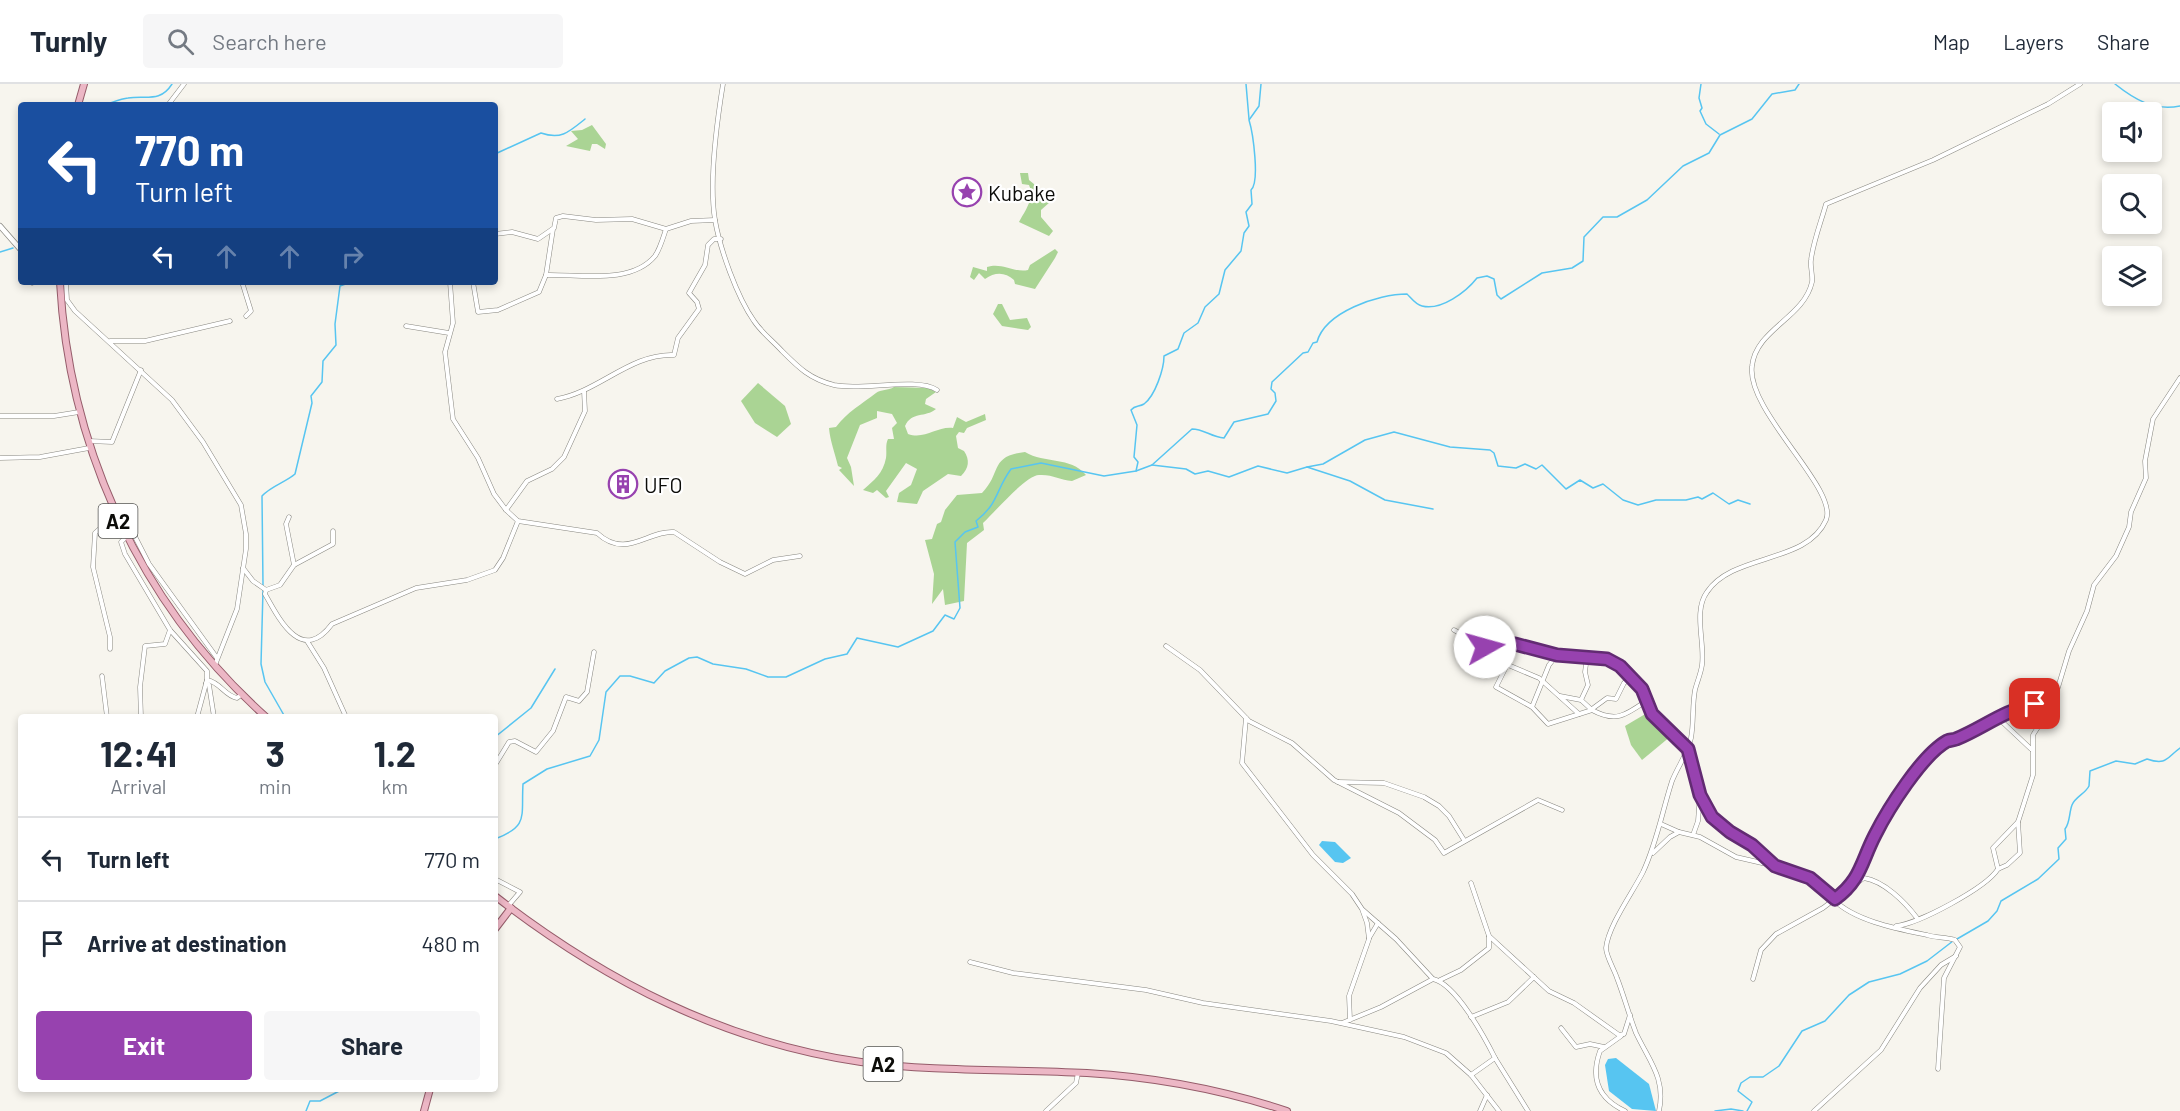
<!DOCTYPE html>
<html lang="en">
<head>
<meta charset="utf-8">
<style>
	:root { --surface:#fff; --page:#f6f6f7; --text:#1f2937; --muted:#747a83; --line:#e0e1e3; --accent:#9742af }
	body { margin:0; font-family:Barlow,sans-serif; background:var(--page); color:var(--text); height:100vh; display:flex; flex-direction:column; font-size:22px; white-space:nowrap }
	* { box-sizing:border-box; margin:0 }
	p { font-size:20px; color:var(--muted) }
	.icon { flex:none; width:33px; height:33px; fill:none; stroke:currentColor; stroke-width:2; stroke-linecap:round; stroke-linejoin:round }
	.map { position:relative; flex:1; overflow:hidden }
	.side { position:absolute; left:18px; top:630px; width:480px; height:378px; display:flex; flex-direction:column; background:var(--surface); border-radius:6px; box-shadow:0 3px 9px #0003 }
	.side>* { flex:none }
	.hud { position:absolute; left:18px; top:18px; width:480px; height:183px; border-radius:6px; box-shadow:0 3px 9px #0003; background:#1a4fa0; color:#fff; overflow:hidden }
	.tools { position:absolute; left:2102px; top:18px; display:grid; gap:12px }
	.tools a { display:grid; place-items:center; width:60px; height:60px; border-radius:6px; background:var(--surface); box-shadow:0 3px 9px #0003; font-size:30px }
	.pin { position:absolute; display:grid; place-items:center; width:51px; height:51px; color:#fff; margin:-26px; border-radius:12px; box-shadow:0 3px 9px #0006 }
	.me { position:absolute; width:66px; margin:-33px; rotate:83deg; stroke-linejoin:round; filter:drop-shadow(0 0 4px #0008) }
	.turn { display:flex; align-items:center; gap:21px; height:126px; padding:0 18px; font-size:27px }
	.turn .icon { width:78px; height:78px; stroke-width:2.5 }
	.turn b { display:block; font-size:42px; line-height:51px }
	.lanes { display:flex; align-items:center; height:57px; padding:0 18px; background:#0003; justify-content:center; gap:30px; direction:ltr }
	.lanes .off { opacity:.35 }
	.eta { display:flex; justify-content:space-evenly; align-items:center; height:102px; text-align:center }
	.eta b { font-size:36px; font-weight:700; line-height:42px }
	.cta { display:flex; gap:12px; margin-top:auto; padding:12px 18px }
	.cta a { flex:1; height:69px; border-radius:6px; background:var(--accent); color:#fff; font-size:24px; font-weight:700; line-height:69px; text-align:center }
	.cta a+a { background:var(--page); color:var(--text) }
	ul { padding:0; list-style:none }
	li { display:flex; align-items:center; gap:18px; height:84px; padding:0 18px; border-top:2px solid var(--line) }
	li div { flex:1 }
	li b { display:block; font-size:22px }
	li em { font-style:normal }
	header { display:flex; align-items:center; gap:36px; box-sizing:border-box; height:84px; padding:0 30px; background:var(--surface); border-bottom:2px solid var(--line) }
	header strong { font-size:28px }
	nav { display:flex; gap:33px; margin-inline-start:auto; font-size:21px }
	.search { width:420px; height:54px; background:var(--page); display:flex; align-items:center; gap:15px; box-sizing:border-box; padding:0 21px; border-radius:6px; color:var(--muted); font-size:22px }
	.map>svg:first-child { display:block }
	.green { fill:#aad494 }
	.water { fill:#57c5f1 }
	.lines { fill:none; stroke-linecap:round; stroke-linejoin:round }
	.stream { stroke:#57c5f1; stroke-width:1.5 }
	.minor-casing { stroke:#888780; stroke-width:5 }
	.tertiary-casing { stroke:#888780; stroke-width:6 }
	.primary-casing { stroke:#955c6a; stroke-width:8 }
	.minor { stroke:#fff; stroke-width:4 }
	.tertiary { stroke:#fff; stroke-width:4.5 }
	.primary { stroke:#ecb7c5; stroke-width:6 }
	.route-casing { stroke:#622b72; stroke-width:15 }
	.route { stroke:#9742af; stroke-width:10 }
	.labels { text-anchor:middle; dominant-baseline:central; stroke-width:4.5; stroke-linejoin:round; paint-order:stroke }
	.shield { fill:#fff; stroke:#555553; stroke-width:1.5 }
	.shield-label { font-size:20px; font-weight:bold; fill:#0c0c09 }
	.poi-label { font-size:21px; fill:#0c0c09; stroke:#fff; text-anchor:start }
</style>
</head>
<body>
<header>
<strong>Turnly</strong>
<div class="search"><svg class="icon" aria-label="search" viewBox="0 0 24 24"><circle cx="10" cy="10" r="6"/><path d="M15 15l6 6"/></svg>Search here</div>
<nav><a>Map</a><a>Layers</a><a>Share</a></nav>
</header>
<div class="map">
<svg width="2180" height="1027" viewBox="0 0 2180 1027">
	<rect width="100%" height="100%" fill="#f7f5ee"/>
	<g class="green">
		<polygon points="592,41 606,60 605,65 597,60 592,60 590,67 566,62 578,55 571,47 582,46"/>
		<path d="M1020 89H1028L1029 96 1050 113V118L1041 126V133L1053 147 1049 152 1019 138C1025 127 1035 114 1029 101L1022 100Z"/>
		<path d="M1055 165 1058 168 1055 174 1035 205 1015 200 1014 196C1005 188 995 188 985 195L979 189 974 196 970 193 973 183 987 187V183C1002 178 1014 189 1028 186L1030 181Z"/>
		<polygon points="998,220 1002,220 1010,236 1027,234 1031,243 1028,246 1002,242 993,230"/>
		<polygon points="758,299 785,322 791,340 777,353 755,339 741,317"/>
		<path d="M894 303 928 304 936 308 926 315 925 320 936 325C925 334 912 327 905 342L908 350C925 356 937 342 953 344L957 333 966 338 985 330 986 336 967 344 964 349 959 348 956 352 958 364 964 367C970 376 969 384 961 392L948 390 923 407 917 420 897 418 899 409 911 401 917 385 906 379 886 407 889 413 886 414 877 406 873 409 863 406C874 396 883 390 886 374 887 367 885 361 888 355H894L892 344 897 339 892 330 877 327V334L860 341 847 374 851 383 854 402 839 386 842 384 838 382C835 369 830 357 829 344L836 343C847 328 862 320 876 309 881 305 888 307 894 303Z"/>
		<path d="M1025 368C1045 380 1070 372 1086 391L1072 397C1060 396 1052 390 1039 391 1026 391 995 428 983 439L984 446 967 459 964 517 945 521 943 505 932 520 934 490 925 456 932 455 937 440 941 438 945 426 957 411 982 409C1002 389 989 372 1025 368Z"/>
		<polygon points="1647,629 1671,652 1642,676 1631,661 1625,642"/>
	</g>
	<g class="water">
		<polygon points="1322,757 1335,758 1351,774 1343,779 1335,778 1319,761"/>
		<polygon points="1616,974 1649,1000 1656,1027 1632,1025 1609,1007 1605,981 1608,975"/>
	</g>
	<g class="lines">
		<g class="stream">
			<polyline points="1246,0 1249,35"/>
			<polyline points="1701,0 1699,14 1702,24 1700,27 1706,40 1719,50"/>
			<path d="M2115 0C2135 16 2154 27 2180 22"/>
			<path d="M103 21C111 19 120 15 128 14 146 11 160 19 172 0"/>
			<path d="M495 70 541 49C561 56 569 48 585 35"/>
			<polyline points="0,168 13,164"/>
			<polyline points="1152,381 1186,385 1195,390 1208,387 1229,393 1258,382 1287,389 1307,383 1350,397 1385,416 1433,425"/>
			<polyline points="1307,383 1323,380 1365,356 1394,348 1450,363 1490,366 1494,369 1498,382 1516,384 1525,380 1536,385 1542,381 1566,405 1580,396 1593,404 1603,400 1623,416 1638,421 1656,416 1686,416 1698,413 1702,415 1713,409 1729,420 1738,416 1750,420"/>
			<path d="M1136 387 1138 378 1134 373 1137 341 1131 326C1135 321 1139 323 1144 320 1155 312 1164 285 1164 272L1178 265 1184 249 1198 239 1205 223 1219 210 1225 186 1241 167 1244 149 1249 142 1246 128 1252 120 1251 106C1260 98 1253 49 1249 36L1259 22 1261 0"/>
			<path d="M263 501 262 412C271 402 286 398 295 390L312 319 311 312 322 298 323 277 336 261 335 240 340 202 351 198"/>
			<polyline points="263,506 261,580 265,598 285,633"/>
			<polyline points="495,653 531,624 555,585"/>
			<path d="M495 755C529 742 521 733 523 700L547 685 590 672 599 656 606 608 620 592H630L654 599 665 587 689 574 697 573 713 580 746 585 768 593H786L825 575 847 570 857 554 898 563 933 547 945 531 954 535 960 524 955 458 965 448 978 443 976 437C999 419 995 407 1011 385L1041 379 1104 392 1136 387 1152 381 1192 345C1204 345 1211 353 1224 354L1234 338 1268 330 1276 317 1275 309 1271 305 1272 298 1303 269 1308 268 1313 259 1317 258C1325 228 1378 210 1407 210 1411 214 1416 221 1422 222 1441 227 1466 208 1477 194L1487 192 1494 195 1497 211 1501 215 1542 189 1572 184 1583 177 1584 153 1603 133H1617L1647 116 1683 82 1709 69 1720 51 1752 35 1772 10 1795 6 1799 0"/>
			<path d="M1957 855 1988 837 1997 827 2001 817 2038 795 2059 775 2058 764 2066 755 2065 745C2070 739 2069 729 2072 721 2075 713 2085 710 2089 702L2090 687 2116 677 2135 680 2147 675C2167 682 2167 673 2180 664"/>
			<polyline points="306,1027 310,1017 320,1017 343,1005"/>
			<polyline points="1715,1027 1731,1025 1743,1027"/>
			<polyline points="1747,1027 1752,1018 1738,1007 1741,999 1750,993 1763,993 1779,982 1802,947 1825,937 1849,911 1869,898 1900,890 1927,877 1953,857"/>
		</g>
		<g class="minor-casing">
			<g id="minor">
				<path d="M723 0C717 37 709 99 715 136 720 165 737 213 754 237 762 249 773 257 782 267 799 284 810 295 834 301 861 307 917 293 937 306"/>
				<polyline points="129,21 167,21"/>
				<polyline points="168,21 184,0"/>
				<polyline points="495,150 512,148 538,155 554,144 556,134 563,132 596,136 632,135 666,145 691,137 715,136"/>
				<path d="M546 191C579 190 631 201 655 172 660 165 663 154 666 145"/>
				<polyline points="66,198 67,216 75,227 172,316 203,358 241,421 246,450 246,465 237,525 215,581"/>
				<polyline points="242,198 251,227 246,232"/>
				<path d="M450 198 453 239 445 268 453 335 478 374 494 410 506 426 518 437 597 449C626 476 648 446 674 448L720 478 745 490 773 476 800 472"/>
				<polyline points="473,198 478,228 498,226 539,208 546,191 553,145"/>
				<polyline points="32,199 34,198"/>
				<polyline points="406,242 449,249"/>
				<polyline points="110,257 145,257 230,237"/>
				<path d="M557 315C598 308 631 269 674 271L678 254 699 225 697 218 689 209 705 181 708 161 714 155H721"/>
				<polyline points="0,332 54,332 79,328"/>
				<polyline points="89,357 112,358 141,286"/>
				<polyline points="0,374 40,373 89,364"/>
				<polyline points="506,426 527,397 552,385 564,373 585,327 584,307"/>
				<polyline points="289,433 286,440 294,481"/>
				<polyline points="118,434 126,435 149,480 217,574"/>
				<polyline points="127,452 121,458 125,470 170,546 207,587 207,596"/>
				<path d="M243 484 253 497 266 506 265 510C280 537 302 580 332 540L416 504 467 496 495 486 503 474 518 437"/>
				<polyline points="266,506 280,501 294,481 333,460 333,447"/>
				<polyline points="1454,546 1485,563 1515,560 1557,571 1607,575 1620,582 1642,605 1652,630 1688,665 1700,711 1698,737 1693,751"/>
				<polyline points="307,557 324,584 346,633"/>
				<polyline points="1166,562 1200,586 1249,637 1292,659 1334,696 1399,729 1435,756 1444,769 1538,716 1562,726"/>
				<polyline points="1488,564 1501,578 1539,594 1579,630"/>
				<polyline points="110,565 110,553 93,483 95,449 116,430"/>
				<path d="M1507 581 1496 603 1532 623 1548 640 1592 626C1616 639 1626 631 1646 617"/>
				<polyline points="102,592 107,633"/>
				<polyline points="206,599 209,601 214,633"/>
				<polyline points="1560,612 1581,616 1592,626"/>
				<polyline points="1581,616 1588,601 1585,588 1587,572"/>
				<polyline points="1532,623 1549,581 1557,571"/>
				<polyline points="1592,625 1607,614 1616,615 1624,599 1631,593"/>
				<polyline points="141,633 140,603 145,562 165,560 170,546"/>
				<path d="M197 633 207 596C220 598 225 612 237 614L242 610"/>
				<polyline points="1997,633 2031,665"/>
				<polyline points="1246,634 1242,679 1313,771 1352,810 1362,825 1367,839 1369,855 1349,912 1350,936"/>
				<polyline points="495,681 509,658 515,657 536,668 553,647 566,613 579,617 587,608 594,568"/>
				<polyline points="1338,698 1384,699 1424,713 1439,722 1449,732 1464,756"/>
				<path d="M1701 712C1705 718 1707 727 1712 733 1729 754 1757 761 1775 781"/>
				<polyline points="1661,740 1679,748"/>
				<polyline points="1653,769 1670,753 1679,748 1700,753 1736,773 1775,782 1810,794 1835,815"/>
				<polyline points="1998,785 2007,781 2020,769 2018,738"/>
				<polyline points="495,795 520,808 508,822"/>
				<path d="M1855 800 1864 794C1884 797 1905 818 1917 834"/>
				<path d="M1834 816C1855 837 1898 845 1927 851 1936 854 1946 853 1955 856L1960 863 1944 894 1938 985"/>
				<polyline points="1363,826 1396,855 1433,895"/>
				<path d="M1896 842C1918 840 1986 804 1998 785L1993 764 2018 738 2033 691V651L2053 620 2069 567 2087 527 2094 501 2116 472 2129 443 2131 428 2146 394 2145 377 2153 335 2180 294"/>
				<polyline points="1489,852 1549,907 1574,919 1619,951 1624,950 1630,931"/>
				<polyline points="1369,854 1378,839"/>
				<polyline points="970,878 1013,889 1146,906 1203,919 1331,937 1404,953 1446,969 1471,991 1499,1027"/>
				<polyline points="1753,895 1761,866 1776,850 1823,824 1852,802 1885,732 1919,685 1947,657 2018,624 2035,620 2052,620"/>
				<polyline points="1440,896 1461,886 1489,864 1489,852 1471,799"/>
				<polyline points="1471,933 1508,918 1534,893"/>
				<path d="M1342 939 1381 923 1433 895C1456 900 1485 954 1495 974L1471 991"/>
				<polyline points="1561,944 1576,963 1590,960 1604,963"/>
				<path d="M1621 952 1600 967C1590 995 1599 1015 1625 1027"/>
				<polyline points="1495,974 1528,1027"/>
				<polyline points="1046,1027 1076,999 1078,989"/>
				<polyline points="1480,1027 1487,1011"/>
				<path d="M1659 1027C1666 994 1649 977 1636 949 1629 931 1624 912 1617 894 1614 885 1606 872 1606 864 1608 842 1633 808 1643 788 1657 758 1662 728 1672 697 1678 682 1688 669 1691 654 1694 638 1692 622 1695 606 1697 598 1701 589 1702 581 1705 558 1693 527 1707 508 1733 469 1807 480 1826 436 1839 405 1746 327 1752 282 1756 245 1804 234 1812 198 1813 191 1810 183 1811 176 1813 158 1821 138 1826 120L1933 76 2048 20 2080 0"/>
				<polyline points="1814,1027 1881,966 1920,904 1941,881 1956,872"/>
			</g>
		</g>
		<g class="tertiary-casing">
			<polyline id="tertiary" points="0,142 21,166"/>
		</g>
		<g class="primary-casing">
			<g id="primary">
				<polyline points="78,21 84,0"/>
				<path d="M60 198C69 365 141 521 266 633"/>
				<path d="M495 812C605 897 723 958 861 978 936 988 1012 985 1087 989 1154 993 1223 1006 1287 1027"/>
				<polyline points="495,845 511,824"/>
				<polyline points="424,1027 430,1005"/>
			</g>
		</g>
		<use href="#minor" class="minor"/>
		<use href="#tertiary" class="tertiary"/>
		<use href="#primary" class="primary"/>
	</g>
	<g class="lines">
		<g class="route-casing">
			<path id="route" d="M1485 563 1515 560 1557 571 1607 575 1620 582 1642 605 1652 630 1688 665 1700 711 1712 733 1730 748 1752 761 1775 782 1810 794 1835 815C1861 796 1861 778 1875 751 1888 725 1922 671 1947 657 1950 656 1953 656 1956 655 1985 643 2002 627 2035 620"/>
		</g>
		<use href="#route" class="route"/>
	</g>
	<defs>
		<g id="sight-ring" transform="scale(1.5)"><circle r="9.5" fill="#fff" stroke="#9742af" stroke-width="1.5"/><path d="M0-6L1.8-2.2L6-1.7L2.9 1.2L3.7 5.4L0 3.3L-3.7 5.4L-2.9 1.2L-6-1.7L-1.8-2.2Z" fill="#9742af"/></g>
		<g id="building-ring" transform="scale(1.5)"><circle r="9.5" fill="#fff" stroke="#9742af" stroke-width="1.5"/><path d="M-4-6H4V6H1V3H-1V6H-4ZM-2.5-4.3h1.7v1.8h-1.7ZM.8-4.3h1.7v1.8H.8ZM-2.5-1h1.7V.8h-1.7ZM.8-1h1.7V.8H.8Z" fill="#9742af"/></g>
	</defs>
	<g fill-rule="evenodd">
		<use href="#sight-ring" x="967" y="108"/>
		<use href="#building-ring" x="623" y="400"/>
	</g>
	<g class="labels">
		<g class="shield">
			<rect x="98.5" y="420" width="39" height="34" rx="4.5"/>
			<rect x="863.5" y="963" width="39" height="34" rx="4.5"/>
		</g>
		<g class="shield-label">
			<text x="118" y="437">A2</text>
			<text x="883" y="980">A2</text>
		</g>
		<g class="poi-label">
			<text x="988" y="108">Kubake</text>
			<text x="644" y="400">UFO</text>
		</g>
	</g>
</svg>
<div class="tools">
<a><svg class="icon" aria-label="sound" viewBox="0 0 24 24"><path d="M4 9h4l5-4v14l-5-4H4zM17 9q2 3 0 6"/></svg></a>
<a><svg class="icon" aria-label="search" viewBox="0 0 24 24"><circle cx="10" cy="10" r="6"/><path d="M15 15l6 6"/></svg></a>
<a><svg class="icon" aria-label="layers" viewBox="0 0 24 24"><path d="M12 4l9 5-9 5-9-5zM3 14l9 5 9-5"/></svg></a>
</div>
<div class="pin" style="left:2035px;top:620px;background:#d93025"><svg class="icon" aria-label="arrive" viewBox="0 0 24 24"><path d="M6 21V4h12l-3 4 3 4H6"/></svg></div>
<svg class="me" style="left:1485px;top:563px" viewBox="-20 -20 40 40"><circle r="19" fill="#fff"/><path d="M0-13L10 11 0 6-10 11z" fill="#9742af"/></svg>
<div class="hud">
<div class="turn"><svg class="icon" aria-label="left" viewBox="0 0 24 24"><path d="M17 20v-9H6M10 6l-5 5 5 5"/></svg><div><b>770 m</b>Turn left</div></div>
<div class="lanes"><svg class="icon" aria-label="left" viewBox="0 0 24 24"><path d="M17 20v-9H6M10 6l-5 5 5 5"/></svg><svg class="icon off" aria-label="ahead" viewBox="0 0 24 24"><path d="M12 20V5M6 11l6-6 6 6"/></svg><svg class="icon off" aria-label="ahead" viewBox="0 0 24 24"><path d="M12 20V5M6 11l6-6 6 6"/></svg><svg class="icon off" aria-label="right" viewBox="0 0 24 24"><path d="M7 20v-9h11M14 6l5 5-5 5"/></svg></div>
</div>
<section class="side">
<div class="eta">
<div><b>12:41</b><p>Arrival</p></div>
<div><b>3</b><p>min</p></div>
<div><b>1.2</b><p>km</p></div>
</div>
<ul>
<li><svg class="icon" aria-label="left" viewBox="0 0 24 24"><path d="M17 20v-9H6M10 6l-5 5 5 5"/></svg><div><b>Turn left</b></div><em>770 m</em></li>
<li><svg class="icon" aria-label="arrive" viewBox="0 0 24 24"><path d="M6 21V4h12l-3 4 3 4H6"/></svg><div><b>Arrive at destination</b></div><em>480 m</em></li>
</ul>
<div class="cta"><a>Exit</a><a>Share</a></div>
</section>
</div>
</body>
</html>
